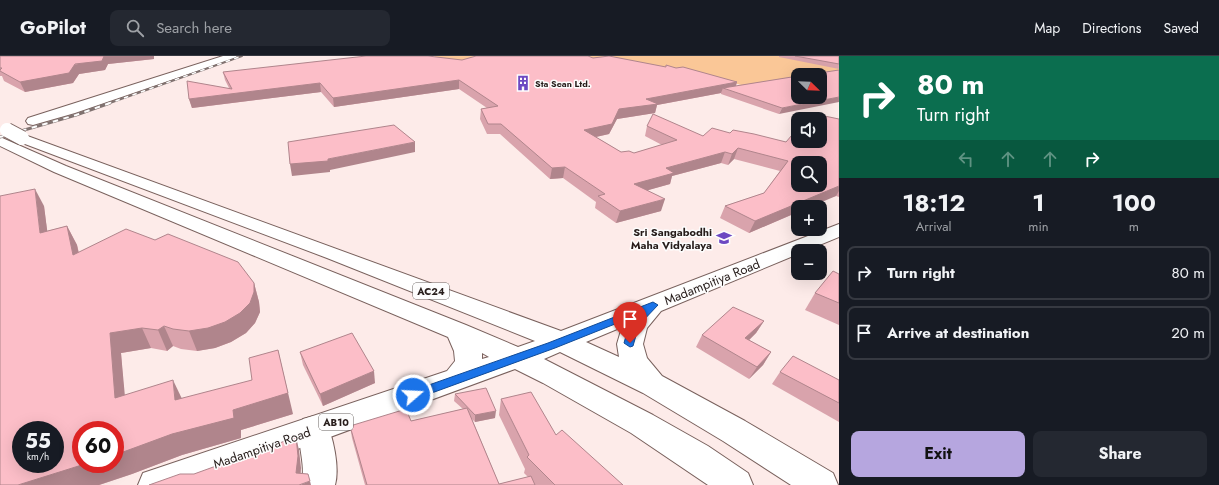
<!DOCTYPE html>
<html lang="en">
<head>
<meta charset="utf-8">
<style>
	:root { --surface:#171b24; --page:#242831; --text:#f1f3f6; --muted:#9ea1a6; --line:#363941; --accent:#b6a6df }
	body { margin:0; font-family:Jost,sans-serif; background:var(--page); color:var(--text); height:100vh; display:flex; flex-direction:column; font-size:15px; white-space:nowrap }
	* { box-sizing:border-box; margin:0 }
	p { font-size:13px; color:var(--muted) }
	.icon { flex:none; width:22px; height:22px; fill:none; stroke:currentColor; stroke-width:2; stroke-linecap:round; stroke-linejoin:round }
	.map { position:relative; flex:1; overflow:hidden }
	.sheet { display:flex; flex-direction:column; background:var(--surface); width:380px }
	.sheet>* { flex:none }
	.top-card { background:#0b6e4f; color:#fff; overflow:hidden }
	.needle { width:26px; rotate:113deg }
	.buttons { position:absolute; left:791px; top:12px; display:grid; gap:8px }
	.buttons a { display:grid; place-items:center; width:36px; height:36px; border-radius:8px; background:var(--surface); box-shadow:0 4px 16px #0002; font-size:20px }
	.speed { position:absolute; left:12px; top:365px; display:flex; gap:8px; font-size:20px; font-weight:700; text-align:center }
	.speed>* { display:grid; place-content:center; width:52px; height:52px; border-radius:50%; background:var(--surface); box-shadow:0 4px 16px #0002; line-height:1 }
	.speed small { font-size:10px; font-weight:400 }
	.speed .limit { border:6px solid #d22; background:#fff; color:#111 }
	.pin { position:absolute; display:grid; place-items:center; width:34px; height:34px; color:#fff; margin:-41px -17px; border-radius:50% 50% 50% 0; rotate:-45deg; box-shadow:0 0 4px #0007 }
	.pin .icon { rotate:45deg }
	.me { position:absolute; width:44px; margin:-22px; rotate:71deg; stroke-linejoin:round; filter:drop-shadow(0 0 3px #0008) }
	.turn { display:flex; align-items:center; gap:14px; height:84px; padding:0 12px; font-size:18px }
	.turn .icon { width:52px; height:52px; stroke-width:2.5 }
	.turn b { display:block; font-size:28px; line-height:34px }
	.lanes { display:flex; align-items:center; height:38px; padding:0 12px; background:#0003; justify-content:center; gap:20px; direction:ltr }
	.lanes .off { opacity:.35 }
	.eta { display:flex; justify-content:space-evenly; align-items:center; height:68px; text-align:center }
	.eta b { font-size:24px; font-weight:700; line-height:28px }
	.primary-button { display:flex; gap:8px; margin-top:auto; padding:8px 12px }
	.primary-button a { flex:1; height:46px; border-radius:8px; background:var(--accent); color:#111; font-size:16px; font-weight:700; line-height:46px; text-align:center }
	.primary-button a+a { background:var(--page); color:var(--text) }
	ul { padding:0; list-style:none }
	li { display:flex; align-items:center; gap:12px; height:54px; margin:0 8px 6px; padding:0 4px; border:2px solid var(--line); border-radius:8px }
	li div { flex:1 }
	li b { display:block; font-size:15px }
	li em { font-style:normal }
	header { display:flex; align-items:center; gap:24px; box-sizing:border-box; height:56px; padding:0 20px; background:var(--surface); border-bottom:1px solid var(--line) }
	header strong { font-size:19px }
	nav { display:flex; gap:22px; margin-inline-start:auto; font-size:14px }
	.search { width:280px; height:36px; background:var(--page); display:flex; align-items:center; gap:10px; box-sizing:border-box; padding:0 14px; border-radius:8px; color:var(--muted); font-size:15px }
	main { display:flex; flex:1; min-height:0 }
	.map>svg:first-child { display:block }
	.green { fill:#fac797 }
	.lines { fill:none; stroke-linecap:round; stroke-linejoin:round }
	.minor-casing { stroke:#79615d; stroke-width:2 }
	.major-casing { stroke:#79615d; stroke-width:2 }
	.minor { fill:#fff; fill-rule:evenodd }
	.major { fill:#fff; fill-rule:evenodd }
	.rail-far1-casing { stroke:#807270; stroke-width:2 }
	.rail-casing { stroke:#807270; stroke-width:3 }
	.rail-far1 { stroke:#fdfdfd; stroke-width:1.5; stroke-dasharray:4.5; stroke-linecap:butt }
	.rail { stroke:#fdfdfd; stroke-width:2; stroke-dasharray:5.5; stroke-linecap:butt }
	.major-bridge-casing { stroke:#79615d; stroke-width:16; stroke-linecap:butt }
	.major-bridge { stroke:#fff; stroke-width:14 }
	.wall { fill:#d9a3ac }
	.shaded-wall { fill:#b0858c }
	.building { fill:#fcbec8; stroke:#b0858c; fill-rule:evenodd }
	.route { fill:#1a73e8; stroke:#114b97 }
	.labels { text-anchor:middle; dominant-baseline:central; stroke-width:3; stroke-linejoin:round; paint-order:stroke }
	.far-poi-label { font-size:9px; font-weight:bold; fill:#261c1a; stroke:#fdfdfd; text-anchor:start }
	.shield { fill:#fdfdfd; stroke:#66605e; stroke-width:1 }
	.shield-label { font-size:10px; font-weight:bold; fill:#261c1a }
	.poi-label { font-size:11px; font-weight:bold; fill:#261c1a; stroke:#fdfdfd; text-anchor:end }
	.near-street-label { font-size:13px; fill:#261c1a; stroke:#fdfdfd }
</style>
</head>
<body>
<header>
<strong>GoPilot</strong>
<div class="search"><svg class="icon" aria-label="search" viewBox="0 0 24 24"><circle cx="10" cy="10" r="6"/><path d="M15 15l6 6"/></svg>Search here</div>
<nav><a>Map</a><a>Directions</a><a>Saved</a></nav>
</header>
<main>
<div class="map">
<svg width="839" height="429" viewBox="0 0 839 429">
	<rect width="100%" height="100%" fill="#fdebe9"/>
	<polygon class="green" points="435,0 839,0 839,17 798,19 798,23 749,31 695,17 434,3"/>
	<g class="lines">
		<g class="minor-casing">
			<g id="minor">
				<polygon points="223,0 237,0 235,2 75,57 33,69 28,68 26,65 28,62"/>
				<path d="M314 360 325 363C333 380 340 412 335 429H301C308 407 293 384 303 363Z"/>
			</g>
		</g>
		<g class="major-casing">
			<path id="major" d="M22 78 561 275 839 168V181L805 195H798V198L661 255 647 272 643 288 647 302 662 320 745 365 833 417 838 429H791L723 385 643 337 560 296 544 303 653 359 708 390 748 417 753 429H708L631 377 543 327 515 313 200 429H138L143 417 155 413 447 315 455 305 454 295 448 281 54 116 0 90V81L66 110 466 269 518 291 535 285 327 202 17 85 15 82 17 79ZM622 271 617 288 619 301 586 286ZM482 297 489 301 482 303Z"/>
		</g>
		<use href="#minor" class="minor"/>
		<use href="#major" class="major"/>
		<g class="rail-far1-casing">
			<polyline id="rail-far1" points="107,48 242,0"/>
		</g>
		<g class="rail-casing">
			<polyline id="rail" points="0,81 76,59 110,47"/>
		</g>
		<use href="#rail-far1" class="rail-far1"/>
		<use href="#rail" class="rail"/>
		<g class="major-bridge-casing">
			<polyline id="major-bridge" points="7,74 22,82"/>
		</g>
		<use href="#major-bridge" class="major-bridge"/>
	</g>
	<g class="wall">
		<polygon points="0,0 154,0 154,3 108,8 105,14 79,18 73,27 25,36 4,25 2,20 0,20"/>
		<polygon points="779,0 839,0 839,13 779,1"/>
		<polygon points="593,2 676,12 737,26 736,30 798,20 779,58 721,38 721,37 657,49 655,57 617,63 609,78 596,81 621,96 634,97 662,89 645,80 647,70 703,80 730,77 786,86 839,63 839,141 836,140 798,151 798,156 749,177 720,162 725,150 764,137 780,115 734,103 728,109 721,107 672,120 670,128 648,134 661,155 616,167 595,152 596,146 563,122 550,123 500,78 487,78 480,63 481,53 487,52 459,33 334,51 321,36 192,52 189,43 229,32 225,24 223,16 462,4"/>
		<polygon points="44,150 47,175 67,170 77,189 79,197 254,227 259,246 260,256 255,267 246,277 231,286 215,292 197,295 181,293 173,290 167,295 151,292 121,297 124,339 181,342 293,358 241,374 241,382 182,399 132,418 99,429 0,429"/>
		<polygon points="839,218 839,269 805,254 815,237"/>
		<polygon points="764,265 756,277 749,284 771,296 763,309 749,323 696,291 702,279"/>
		<polygon points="300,296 375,327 323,350 303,309"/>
		<polygon points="780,316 839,324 839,366 772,328"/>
		<polygon points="455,338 495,362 475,366 472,363 499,428 528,421 524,417 525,413 499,359 501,343 556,379 623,429 535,429 535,428 535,429 365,429 352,382 350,370 411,365 463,353 454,345"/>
	</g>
	<g class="shaded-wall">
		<polygon points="104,0 154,0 154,3 108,8 105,14 79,18 73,27 25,36 20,26"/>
		<polygon points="459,24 459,33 334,51 333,42"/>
		<polygon points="737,26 734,35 723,32 721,37 657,49 655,57 617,63 609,78 582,84 584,74 619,53 646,43"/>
		<polygon points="320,27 321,36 192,52 189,43"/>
		<polygon points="839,41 839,46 779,58 782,52"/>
		<polygon points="415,86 415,96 330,114 330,116 292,120 290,108 328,103"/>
		<polygon points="738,92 734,103 728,109 732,98"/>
		<polygon points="725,96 721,107 672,120 670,128 631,139 634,128 666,112"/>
		<polygon points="565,111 563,122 550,123 552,112"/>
		<polygon points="839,130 839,135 836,140 810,151 798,151 798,156 749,177 755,165"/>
		<polygon points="35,133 44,150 50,196 40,177"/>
		<polygon points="665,143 661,155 616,167 620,155"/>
		<polygon points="67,170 77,189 83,218 73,199"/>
		<polygon points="254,227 259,246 260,256 255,267 246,277 231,286 215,292 197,295 189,275"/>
		<polygon points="764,265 756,277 738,295 745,282"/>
		<polygon points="164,270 173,290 167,295 158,274"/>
		<polygon points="142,272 151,292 121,297 127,363 115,342 110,277"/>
		<polygon points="278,294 293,358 241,374 241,382 182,399 132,418 99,429 18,429 85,408 115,408 115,399 233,354"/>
		<polygon points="771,296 763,309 749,323 757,311"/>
		<polygon points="374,315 375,327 323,350 320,338"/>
		<polygon points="173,324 183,345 175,344"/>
		<polygon points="496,355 495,362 475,366 475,359"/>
		<polygon points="296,381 299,394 301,412 300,429 310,425 311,429 299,429 296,417"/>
	</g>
	<g class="building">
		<polygon points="0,0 104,0 102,5 75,8 69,17 20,26 0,15 0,14 2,12 0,12"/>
		<path d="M366 0H428L462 4 476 0H588L593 2 609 0 666 11V9L676 12 683 11 737 26 646 43 658 48 619 53 612 68 584 74 621 96 629 95 634 97 677 84 647 70 653 58 703 80 712 72 730 77 733 74 754 78 786 86 798 72V85H820V63H805L810 57 839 63V130L755 165 725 150 764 137 788 105 738 92 732 98 725 96 666 112 674 117 634 128 665 143 620 155 598 140 605 138 565 111 552 112 501 68H488L481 53 498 50 459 24 333 42 320 27 189 43 187 25 232 33 223 16ZM798 107H820V129H798Z"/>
		<polygon points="795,0 839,0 839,8"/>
		<polygon points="839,14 839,41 782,52 723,32 798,20 798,41 820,41 820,19 806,19"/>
		<polygon points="394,69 415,86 328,103 328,105 290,108 288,86"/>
		<path d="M35 133 40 177 67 170 73 199 126 173 155 184 168 178 238 206 254 227V236L250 247 240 257 225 266 208 272 189 275 173 273 164 270 158 274 142 272 110 277 115 342 173 324 175 344 252 324 249 302 278 294 288 337 233 354 234 362 172 378 115 399V374H81V408H85L18 429H0V140ZM21 374H55V408H21Z"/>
		<polygon points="833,215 839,218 839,247 815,237"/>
		<polygon points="733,251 764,265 745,282 771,296 757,311 702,279"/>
		<polygon points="352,277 374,315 320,338 300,296"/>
		<polygon points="793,300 839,324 839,347 780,316"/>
		<polygon points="486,332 496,355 475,359 455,338"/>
		<polygon points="531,336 556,379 562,374 623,429 555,429 527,401 529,399 501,343"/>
		<polygon points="467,352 499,428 531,420 535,429 367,429 350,370 406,353 411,365"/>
		<polygon points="296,381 298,400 296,417 308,418 310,425 299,429 149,429 180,418 194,418"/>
	</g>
	<polygon class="route" points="653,246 658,249 639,269 633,290 630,291 624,287 629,269 635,260 555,292 418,342 413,344 409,342 407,339 409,336 548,287"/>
	<defs>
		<g id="building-bare" transform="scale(1.2)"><path d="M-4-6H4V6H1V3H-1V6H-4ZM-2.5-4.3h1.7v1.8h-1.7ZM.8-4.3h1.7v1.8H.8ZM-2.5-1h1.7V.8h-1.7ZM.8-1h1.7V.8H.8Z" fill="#6d49c2" stroke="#fdfdfd" stroke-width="2.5" paint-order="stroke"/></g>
		<g id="school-bare" transform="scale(1.2)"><path d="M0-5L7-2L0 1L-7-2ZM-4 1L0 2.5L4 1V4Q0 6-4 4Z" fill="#6d49c2" stroke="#fdfdfd" stroke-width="2.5" paint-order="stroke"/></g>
	</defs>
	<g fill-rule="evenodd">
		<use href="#building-bare" x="523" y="27"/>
		<use href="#school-bare" x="724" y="182"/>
	</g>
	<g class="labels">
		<g class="far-poi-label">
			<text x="535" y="27">Sta Sean Ltd.</text>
		</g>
		<g class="shield">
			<rect x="413" y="227" width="36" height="16" rx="3"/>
			<rect x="319" y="358" width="34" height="16" rx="3"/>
		</g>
		<g class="shield-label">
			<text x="431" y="235">AC24</text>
			<text x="336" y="366">AB10</text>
		</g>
		<g class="poi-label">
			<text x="712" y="176">Sri Sangabodhi<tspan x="712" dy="13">Maha Vidyalaya</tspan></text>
		</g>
		<g class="near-street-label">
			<text transform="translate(712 226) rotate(-22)">Madampitiya Road</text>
			<text transform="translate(262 392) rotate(-19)">Madampitiya Road</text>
		</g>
	</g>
</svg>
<div class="buttons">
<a><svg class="needle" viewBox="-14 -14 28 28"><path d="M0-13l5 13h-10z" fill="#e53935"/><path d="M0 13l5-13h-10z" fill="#9ea1a6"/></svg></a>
<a><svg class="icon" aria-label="sound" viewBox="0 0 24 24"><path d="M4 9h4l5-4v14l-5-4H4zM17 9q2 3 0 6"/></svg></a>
<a><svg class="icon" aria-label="search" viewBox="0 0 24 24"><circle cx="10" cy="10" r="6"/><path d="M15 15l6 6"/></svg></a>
<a>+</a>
<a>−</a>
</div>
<div class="speed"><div>55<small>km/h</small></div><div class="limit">60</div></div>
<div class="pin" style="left:630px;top:287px;background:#d93025"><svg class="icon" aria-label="arrive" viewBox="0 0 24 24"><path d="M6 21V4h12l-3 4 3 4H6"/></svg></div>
<svg class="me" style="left:413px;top:339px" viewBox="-20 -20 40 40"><circle r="17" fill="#1a73e8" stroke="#fff" stroke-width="3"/><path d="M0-11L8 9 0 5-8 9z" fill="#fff"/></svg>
</div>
<section class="sheet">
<div class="top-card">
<div class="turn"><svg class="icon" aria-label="right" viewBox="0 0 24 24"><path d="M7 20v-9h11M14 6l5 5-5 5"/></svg><div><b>80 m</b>Turn right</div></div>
<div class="lanes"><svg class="icon off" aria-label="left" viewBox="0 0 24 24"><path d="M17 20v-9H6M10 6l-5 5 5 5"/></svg><svg class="icon off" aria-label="ahead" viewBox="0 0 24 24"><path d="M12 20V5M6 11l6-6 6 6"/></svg><svg class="icon off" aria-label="ahead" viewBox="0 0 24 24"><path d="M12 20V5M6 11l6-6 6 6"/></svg><svg class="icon" aria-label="right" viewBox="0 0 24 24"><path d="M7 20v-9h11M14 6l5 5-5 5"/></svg></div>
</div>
<div class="eta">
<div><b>18:12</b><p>Arrival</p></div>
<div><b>1</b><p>min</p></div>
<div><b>100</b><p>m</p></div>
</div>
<ul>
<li><svg class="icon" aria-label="right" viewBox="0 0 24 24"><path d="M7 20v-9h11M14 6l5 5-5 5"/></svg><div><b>Turn right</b></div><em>80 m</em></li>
<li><svg class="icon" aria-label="arrive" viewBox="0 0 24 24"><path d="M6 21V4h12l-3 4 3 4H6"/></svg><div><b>Arrive at destination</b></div><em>20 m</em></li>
</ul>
<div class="primary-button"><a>Exit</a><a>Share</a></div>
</section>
</main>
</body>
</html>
